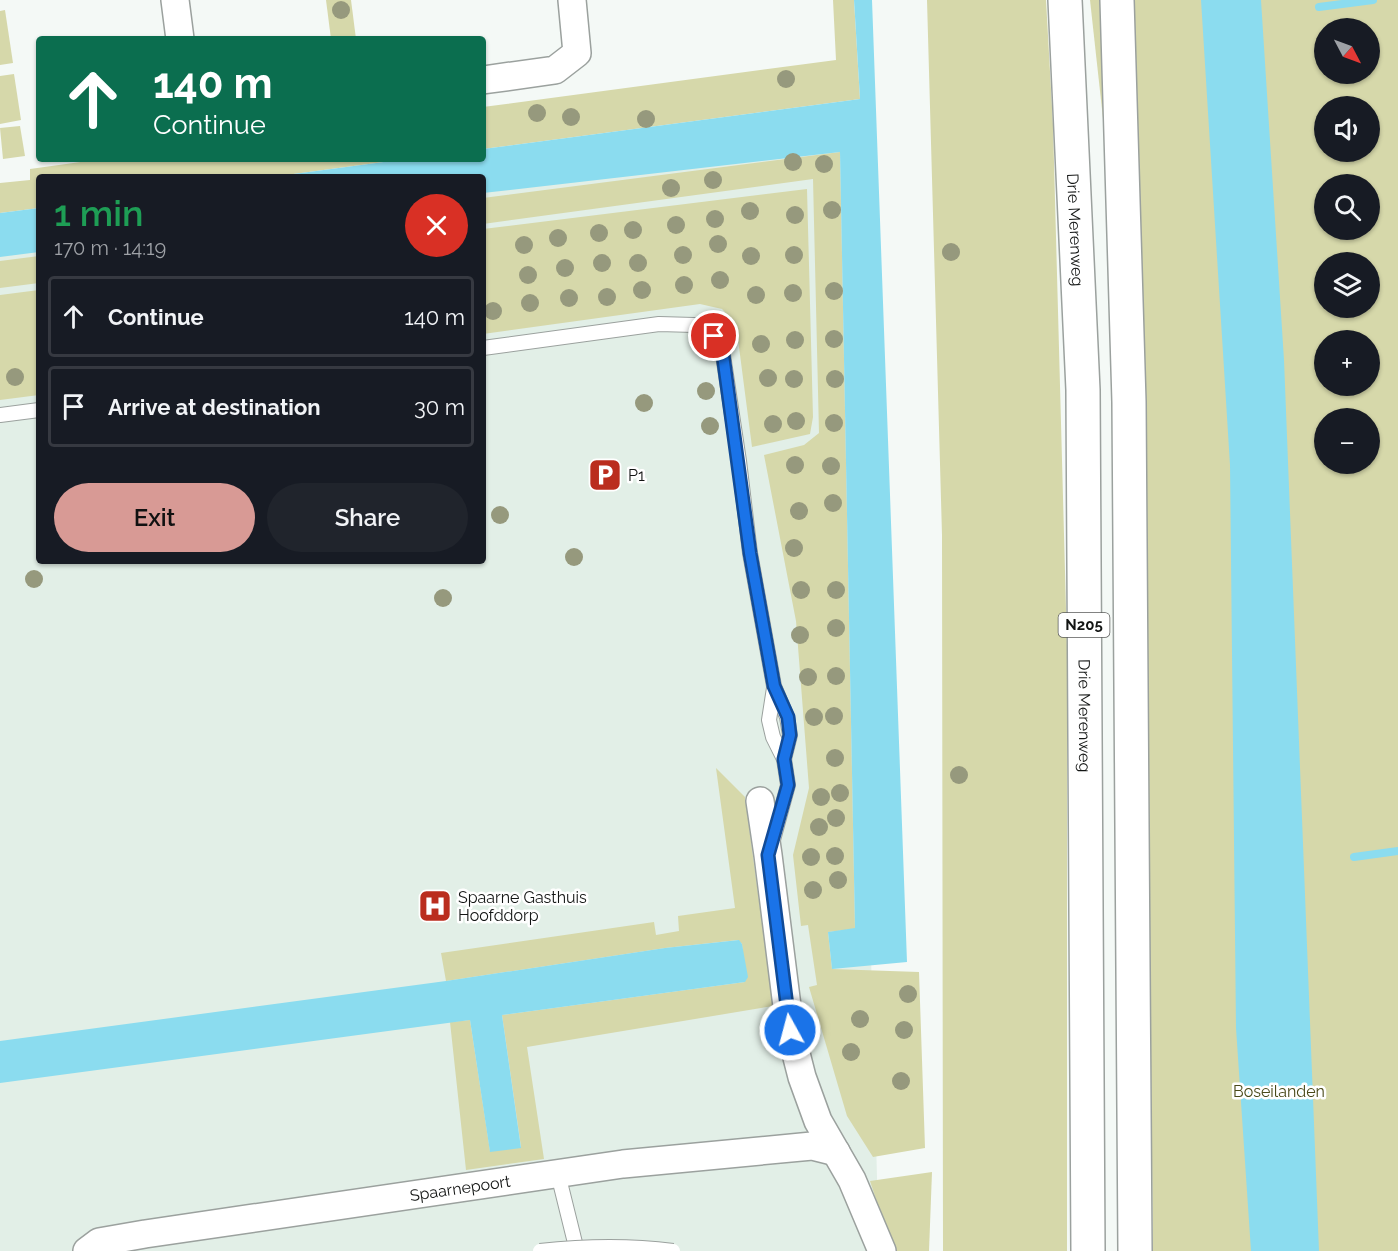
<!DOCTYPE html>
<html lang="en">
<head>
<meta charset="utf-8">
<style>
	:root { --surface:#171b24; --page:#20242c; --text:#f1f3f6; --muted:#9ea1a6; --line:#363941; --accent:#d89a95 }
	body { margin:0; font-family:Raleway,sans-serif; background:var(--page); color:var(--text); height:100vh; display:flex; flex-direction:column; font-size:22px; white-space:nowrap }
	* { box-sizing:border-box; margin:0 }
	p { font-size:20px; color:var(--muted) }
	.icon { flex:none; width:33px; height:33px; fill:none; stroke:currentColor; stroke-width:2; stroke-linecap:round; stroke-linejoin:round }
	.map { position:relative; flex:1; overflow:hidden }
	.drawer { position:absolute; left:36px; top:174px; width:450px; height:390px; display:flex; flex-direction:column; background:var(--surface); border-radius:6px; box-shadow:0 2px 4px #0004 }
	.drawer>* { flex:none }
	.hud { position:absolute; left:36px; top:36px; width:450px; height:126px; border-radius:6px; box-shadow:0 2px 4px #0004; background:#0b6e4f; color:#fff; overflow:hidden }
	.needle { width:39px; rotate:131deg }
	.tools { position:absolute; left:1314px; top:18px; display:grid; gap:12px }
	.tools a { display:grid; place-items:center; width:66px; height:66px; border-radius:50%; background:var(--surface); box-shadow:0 2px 4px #0004; font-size:30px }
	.pin { position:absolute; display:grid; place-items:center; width:51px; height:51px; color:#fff; margin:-26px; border:3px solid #fff; border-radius:50%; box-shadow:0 2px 6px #0007 }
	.me { position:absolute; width:66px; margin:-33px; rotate:353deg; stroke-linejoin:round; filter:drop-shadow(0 0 4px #0008) }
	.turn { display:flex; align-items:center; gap:21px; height:126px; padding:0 18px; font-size:27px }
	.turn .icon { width:78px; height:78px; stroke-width:2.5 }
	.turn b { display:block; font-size:42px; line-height:51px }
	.round { display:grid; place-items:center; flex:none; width:63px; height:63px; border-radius:32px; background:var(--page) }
	.overview { display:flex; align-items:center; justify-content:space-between; height:102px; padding:0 18px }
	h1 { font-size:36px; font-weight:600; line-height:45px; color:#1e9e55 }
	.primary-button { display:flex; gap:12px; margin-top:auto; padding:12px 18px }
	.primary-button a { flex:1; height:69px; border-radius:36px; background:var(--accent); color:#111; font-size:24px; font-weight:600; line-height:69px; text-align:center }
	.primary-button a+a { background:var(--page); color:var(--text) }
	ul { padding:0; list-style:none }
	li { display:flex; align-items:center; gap:18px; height:81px; margin:0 12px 9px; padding:0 6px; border:3px solid var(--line); border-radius:6px }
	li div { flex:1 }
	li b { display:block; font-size:22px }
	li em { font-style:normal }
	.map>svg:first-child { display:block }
	.built { fill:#e2efe7 }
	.green { fill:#d6d8aa; fill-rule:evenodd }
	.water { fill:#8bdcef }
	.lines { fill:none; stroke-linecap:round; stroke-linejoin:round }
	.stream { stroke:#8bdcef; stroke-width:8 }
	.lane-casing { stroke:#9ba19e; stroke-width:16 }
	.street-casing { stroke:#9ba19e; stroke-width:30 }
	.highway-casing { stroke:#9ba19e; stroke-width:36 }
	.lane { stroke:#fff; stroke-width:14 }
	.street { stroke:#fff; stroke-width:27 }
	.highway { stroke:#fff; stroke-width:33 }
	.lane-bridge-casing { stroke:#9ba19e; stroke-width:16; stroke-linecap:butt }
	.lane-bridge { stroke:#fff; stroke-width:14 }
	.tree { fill:#96997d }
	.route-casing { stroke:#114b97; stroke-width:15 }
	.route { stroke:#1a73e8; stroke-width:10 }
	.labels { text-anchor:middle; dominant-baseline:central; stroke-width:5; stroke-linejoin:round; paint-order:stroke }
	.shield { fill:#fff; stroke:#5a5b5a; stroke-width:1.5 }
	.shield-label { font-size:15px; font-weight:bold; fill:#131514 }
	.street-label { font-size:16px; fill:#131514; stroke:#fff }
	.poi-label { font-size:16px; fill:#131514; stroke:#fff; text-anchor:start }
	.park-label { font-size:16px; fill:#4a4a1a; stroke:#fff }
</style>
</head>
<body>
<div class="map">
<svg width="1398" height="1251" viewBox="0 0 1398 1251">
	<rect width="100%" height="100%" fill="#f4f9f6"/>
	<polygon class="built" points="849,143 879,1251 0,1251 0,252 39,247 39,561 483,561 483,190"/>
	<g class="green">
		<polygon points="326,0 351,0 356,39 331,39"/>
		<polygon points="833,0 854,0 860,99 483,149 483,107 836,60"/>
		<polygon points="927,0 1046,0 1053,125 1067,646 1067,1251 943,1251 942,535"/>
		<polygon points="1090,0 1105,0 1110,182"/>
		<path d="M1132 0H1398V1251H1153L1144 417ZM1324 28H1370V74H1324ZM1324 106H1370V152H1324ZM1324 184H1370V230H1324ZM1324 262H1370V308H1324ZM1324 340H1370V386H1324ZM1324 418H1370V464H1324Z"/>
		<polygon points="5,10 13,63 0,65 0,11"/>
		<polygon points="14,74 21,120 0,124 0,76"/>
		<polygon points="20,126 25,156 3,159 0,128"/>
		<polygon points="840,152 855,929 828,932 832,969 919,972 925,1148 873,1157 847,1116 809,987 817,985 808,925 801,926 793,855 809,788 796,621 764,455 804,445 819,433 813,179 483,224 483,198"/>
		<polygon points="102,159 406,159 271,177 39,177 39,208 0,213 0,183 30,180 30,169"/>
		<polygon points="807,189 813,417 810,434 752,447 736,324 722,309 700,304 483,334 483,229"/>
		<polygon points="39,256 39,283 0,288 0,261"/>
		<polygon points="39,290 39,395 0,400 0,295"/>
		<polygon points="716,768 745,797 773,1006 527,1047 544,1159 466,1170 450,1022 470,1020 490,1151 521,1147 502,1015 745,982 742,944 738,940 665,948 446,981 441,953 654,922 656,935 679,931 678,916 735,908"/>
		<polygon points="932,1172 929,1251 893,1251 870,1181"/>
	</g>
	<g class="water">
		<polygon points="854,0 872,0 907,962 832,969 828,932 855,928 840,152 483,193 483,177 271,177 406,159 483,159 483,149 860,99"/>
		<polygon points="1201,0 1261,0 1284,360 1319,1251 1251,1251 1236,1028 1230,465"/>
		<polygon points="39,208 39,252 0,257 0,213"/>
		<polygon points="739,940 742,944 748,977 745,982 502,1015 521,1148 490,1152 470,1020 0,1083 0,1041 446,981 665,948"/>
	</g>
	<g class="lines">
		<g class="stream">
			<polyline points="1319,7 1373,0"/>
			<polyline points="1354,857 1398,851"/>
		</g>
		<g class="lane-casing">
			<g id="lane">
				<polyline points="483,348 659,324 694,325 713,336 723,355 739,461 750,553 774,686 787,717 790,735 784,759"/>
				<polyline points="0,415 39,410"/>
				<polyline points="773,840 788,785 784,759 773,737 769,720 774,688"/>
				<polyline points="558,1174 577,1251"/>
			</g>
		</g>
		<g class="street-casing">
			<g id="street">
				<polyline points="175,0 180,39"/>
				<polyline points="483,80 555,70 577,53 572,0"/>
				<polyline points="760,801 768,855 790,1030 802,1077 818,1121 852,1180 882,1251"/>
				<path id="s1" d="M87 1251 99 1242 145 1234 623 1164 812 1146 836 1152"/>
			</g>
		</g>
		<g class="highway-casing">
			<g id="highway">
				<path id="s2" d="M1065 0 1083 390 1088 1251"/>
				<polyline points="1117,0 1129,402 1135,1251"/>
			</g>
		</g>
		<use href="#lane" class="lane"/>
		<use href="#street" class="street"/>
		<use href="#highway" class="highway"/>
		<g class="lane-bridge-casing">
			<path id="lane-bridge" d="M540 1251C584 1246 629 1245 673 1251"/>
		</g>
		<use href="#lane-bridge" class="lane-bridge"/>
	</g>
	<g class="tree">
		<circle cx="341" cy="10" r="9"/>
		<circle cx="786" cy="79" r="9"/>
		<circle cx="537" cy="113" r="9"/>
		<circle cx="571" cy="117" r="9"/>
		<circle cx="646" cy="119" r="9"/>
		<circle cx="793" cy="162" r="9"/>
		<circle cx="824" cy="164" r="9"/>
		<circle cx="713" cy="180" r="9"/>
		<circle cx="671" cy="188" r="9"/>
		<circle cx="832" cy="210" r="9"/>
		<circle cx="750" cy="211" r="9"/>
		<circle cx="795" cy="215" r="9"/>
		<circle cx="715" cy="219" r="9"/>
		<circle cx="676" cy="225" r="9"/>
		<circle cx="633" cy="230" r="9"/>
		<circle cx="599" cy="233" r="9"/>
		<circle cx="558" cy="238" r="9"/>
		<circle cx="718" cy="244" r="9"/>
		<circle cx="524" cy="245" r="9"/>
		<circle cx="951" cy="252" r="9"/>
		<circle cx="683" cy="255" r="9"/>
		<circle cx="794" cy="255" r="9"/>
		<circle cx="751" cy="256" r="9"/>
		<circle cx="602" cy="263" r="9"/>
		<circle cx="638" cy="263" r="9"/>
		<circle cx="565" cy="268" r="9"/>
		<circle cx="528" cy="275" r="9"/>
		<circle cx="720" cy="280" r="9"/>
		<circle cx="684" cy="285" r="9"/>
		<circle cx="642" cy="290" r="9"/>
		<circle cx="834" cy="291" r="9"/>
		<circle cx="793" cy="293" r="9"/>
		<circle cx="756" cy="295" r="9"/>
		<circle cx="607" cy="297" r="9"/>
		<circle cx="569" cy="298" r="9"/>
		<circle cx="530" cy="303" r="9"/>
		<circle cx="493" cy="311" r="9"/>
		<circle cx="834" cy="339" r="9"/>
		<circle cx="795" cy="340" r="9"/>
		<circle cx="761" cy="344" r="9"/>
		<circle cx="15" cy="377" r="9"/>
		<circle cx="768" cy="378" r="9"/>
		<circle cx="794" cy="379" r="9"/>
		<circle cx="835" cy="379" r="9"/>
		<circle cx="706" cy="391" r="9"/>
		<circle cx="644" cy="403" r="9"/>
		<circle cx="796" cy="421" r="9"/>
		<circle cx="834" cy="423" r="9"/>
		<circle cx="773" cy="424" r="9"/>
		<circle cx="710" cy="426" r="9"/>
		<circle cx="795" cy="465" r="9"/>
		<circle cx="831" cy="466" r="9"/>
		<circle cx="833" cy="503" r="9"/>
		<circle cx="799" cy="511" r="9"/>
		<circle cx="500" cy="515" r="9"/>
		<circle cx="794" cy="548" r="9"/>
		<circle cx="574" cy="557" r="9"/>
		<circle cx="34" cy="579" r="9"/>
		<circle cx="801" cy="590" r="9"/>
		<circle cx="836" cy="590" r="9"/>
		<circle cx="443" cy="598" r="9"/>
		<circle cx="836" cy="628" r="9"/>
		<circle cx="800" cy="635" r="9"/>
		<circle cx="836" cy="676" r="9"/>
		<circle cx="808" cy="677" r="9"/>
		<circle cx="834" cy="716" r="9"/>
		<circle cx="814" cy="717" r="9"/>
		<circle cx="835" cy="758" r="9"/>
		<circle cx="959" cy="775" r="9"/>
		<circle cx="840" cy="793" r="9"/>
		<circle cx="821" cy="797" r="9"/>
		<circle cx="836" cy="818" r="9"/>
		<circle cx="819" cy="827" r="9"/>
		<circle cx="835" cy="856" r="9"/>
		<circle cx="811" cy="857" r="9"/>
		<circle cx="838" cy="880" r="9"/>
		<circle cx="813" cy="890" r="9"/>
		<circle cx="908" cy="994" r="9"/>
		<circle cx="860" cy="1019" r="9"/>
		<circle cx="904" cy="1030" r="9"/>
		<circle cx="851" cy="1052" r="9"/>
		<circle cx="901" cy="1081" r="9"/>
	</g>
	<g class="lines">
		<g class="route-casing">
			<polyline id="route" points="714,336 723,355 750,553 774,686 788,717 790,735 784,759 788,785 768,855 790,1030"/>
		</g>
		<use href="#route" class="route"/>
	</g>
	<defs>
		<g id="parking-square" transform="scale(1.725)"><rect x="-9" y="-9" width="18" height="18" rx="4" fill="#ba2d1e" stroke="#fff"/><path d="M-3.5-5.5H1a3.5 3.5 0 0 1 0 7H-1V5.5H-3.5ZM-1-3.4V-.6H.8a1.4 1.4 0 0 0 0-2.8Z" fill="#fff"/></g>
		<g id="hospital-square" transform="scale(1.725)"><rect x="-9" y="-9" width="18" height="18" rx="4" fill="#ba2d1e" stroke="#fff"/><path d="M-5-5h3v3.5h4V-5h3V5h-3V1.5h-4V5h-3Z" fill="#fff"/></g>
	</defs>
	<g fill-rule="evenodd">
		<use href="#parking-square" x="605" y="475"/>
		<use href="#hospital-square" x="435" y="906"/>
	</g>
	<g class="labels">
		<rect class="shield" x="1058.5" y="613" width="51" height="24" rx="4.5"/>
		<g class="shield-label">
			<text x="1084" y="625">N205</text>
		</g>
		<g class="street-label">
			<text stroke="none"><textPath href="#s2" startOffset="230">Drie Merenweg</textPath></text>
			<text stroke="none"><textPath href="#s2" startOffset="716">Drie Merenweg</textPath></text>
			<text stroke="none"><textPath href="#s1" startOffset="380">Spaarnepoort</textPath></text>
		</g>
		<g class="poi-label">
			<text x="628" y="475">P1</text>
			<text x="458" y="897">Spaarne Gasthuis<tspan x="458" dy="18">Hoofddorp</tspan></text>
		</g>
		<g class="park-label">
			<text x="1279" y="1091">Boseilanden</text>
		</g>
	</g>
</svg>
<div class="tools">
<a><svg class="needle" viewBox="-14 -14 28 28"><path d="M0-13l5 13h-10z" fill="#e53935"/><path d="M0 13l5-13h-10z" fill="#9ea1a6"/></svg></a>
<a><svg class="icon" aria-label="sound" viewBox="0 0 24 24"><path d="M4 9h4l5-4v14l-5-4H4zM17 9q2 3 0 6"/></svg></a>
<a><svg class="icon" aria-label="search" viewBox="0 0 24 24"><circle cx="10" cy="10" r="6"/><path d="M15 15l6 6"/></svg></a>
<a><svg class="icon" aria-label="layers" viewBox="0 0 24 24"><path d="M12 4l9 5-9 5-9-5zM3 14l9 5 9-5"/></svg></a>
<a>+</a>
<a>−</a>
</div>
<div class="pin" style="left:714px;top:336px;background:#d93025"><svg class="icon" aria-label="arrive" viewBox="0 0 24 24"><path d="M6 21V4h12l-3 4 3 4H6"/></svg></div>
<svg class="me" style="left:790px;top:1030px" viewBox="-20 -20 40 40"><circle r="17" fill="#1a73e8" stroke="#fff" stroke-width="3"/><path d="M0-11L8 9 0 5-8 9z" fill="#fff"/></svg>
<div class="hud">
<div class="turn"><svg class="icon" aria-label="ahead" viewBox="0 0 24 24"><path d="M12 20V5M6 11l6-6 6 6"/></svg><div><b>140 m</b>Continue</div></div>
</div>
<section class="drawer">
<div class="overview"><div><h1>1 min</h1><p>170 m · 14:19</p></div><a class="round" style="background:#d93025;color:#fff"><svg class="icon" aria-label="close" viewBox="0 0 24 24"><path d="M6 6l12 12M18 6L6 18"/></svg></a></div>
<ul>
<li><svg class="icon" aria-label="ahead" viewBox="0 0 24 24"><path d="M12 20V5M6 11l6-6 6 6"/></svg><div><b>Continue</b></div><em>140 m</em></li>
<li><svg class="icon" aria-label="arrive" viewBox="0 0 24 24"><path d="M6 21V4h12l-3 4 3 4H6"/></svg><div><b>Arrive at destination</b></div><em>30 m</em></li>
</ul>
<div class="primary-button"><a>Exit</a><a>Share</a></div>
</section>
</div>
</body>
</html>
